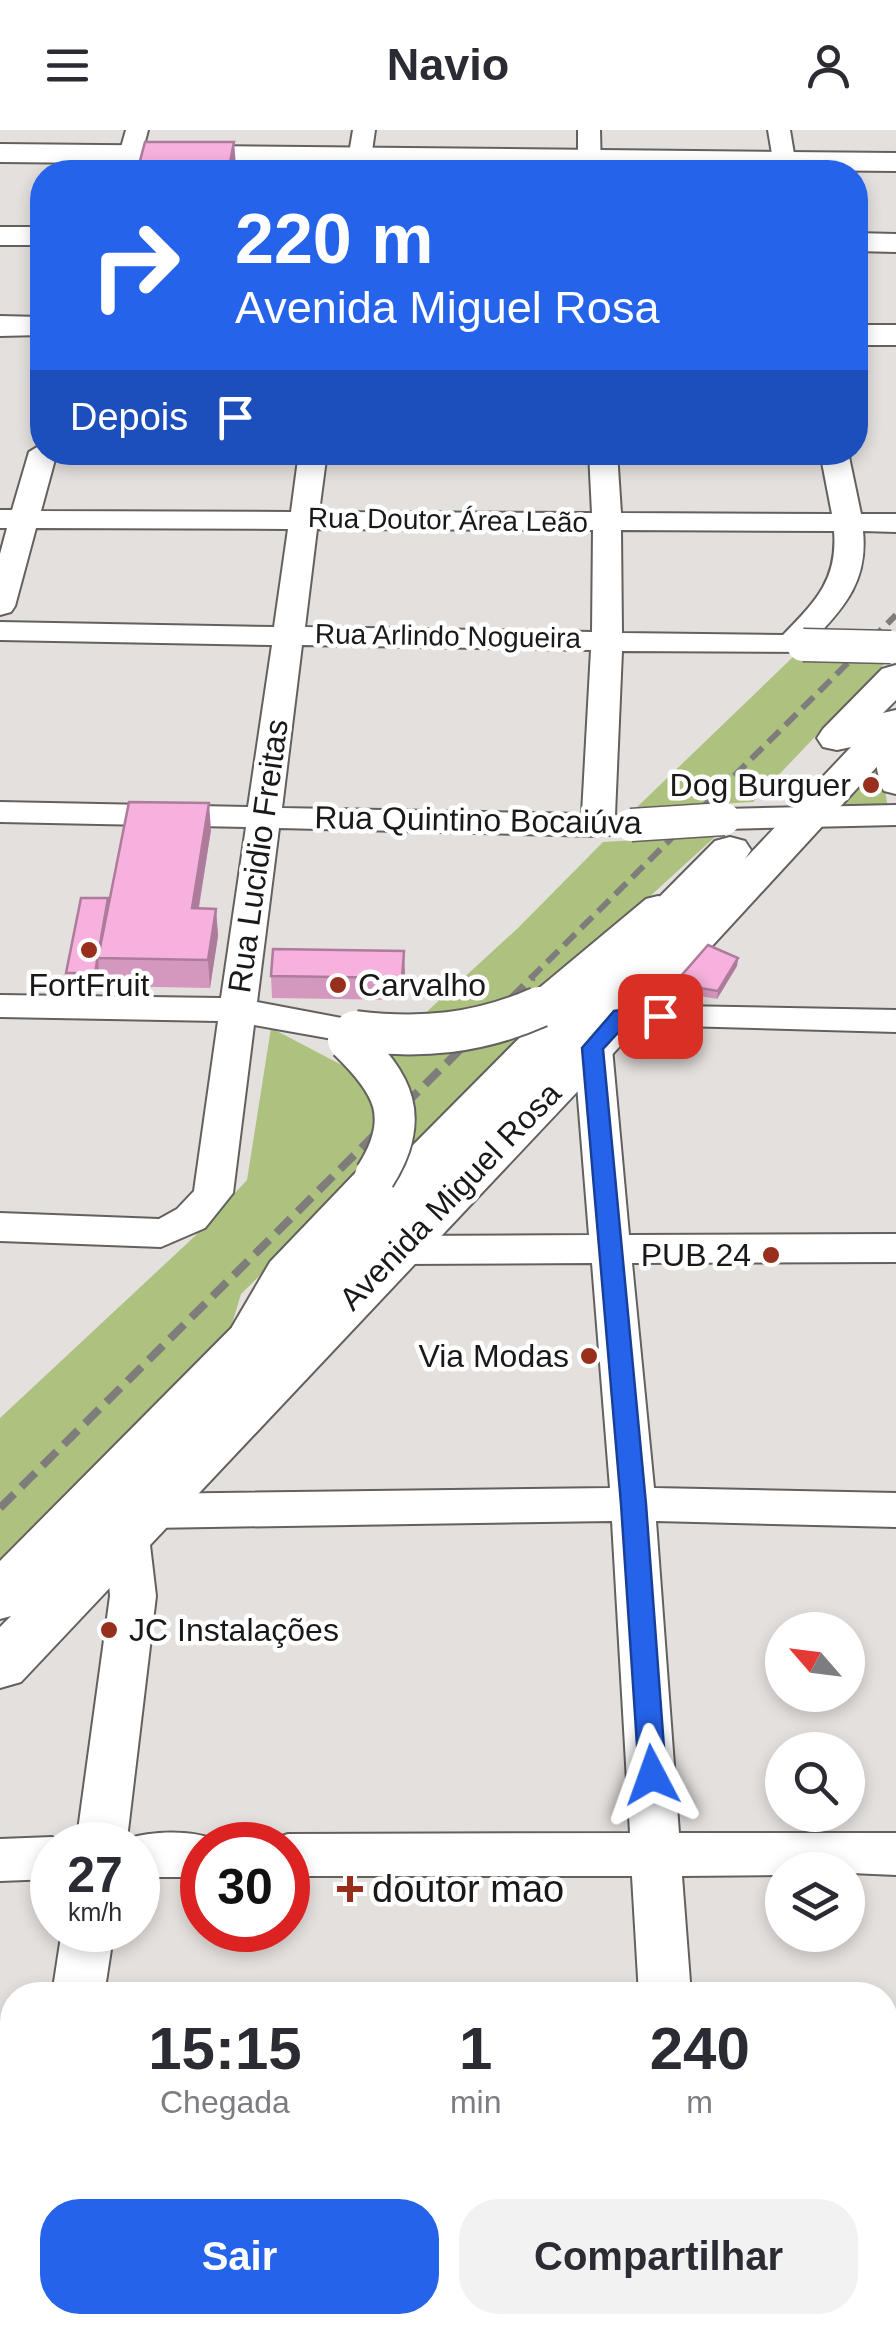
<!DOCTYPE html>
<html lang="pt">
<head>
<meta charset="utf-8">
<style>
	:root { --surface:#fff; --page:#f2f2f3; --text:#2b2b33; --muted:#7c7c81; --accent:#2563eb }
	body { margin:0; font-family:Helvetica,sans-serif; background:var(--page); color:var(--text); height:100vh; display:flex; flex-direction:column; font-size:38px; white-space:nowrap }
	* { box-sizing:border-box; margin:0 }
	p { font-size:32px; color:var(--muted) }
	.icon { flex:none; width:55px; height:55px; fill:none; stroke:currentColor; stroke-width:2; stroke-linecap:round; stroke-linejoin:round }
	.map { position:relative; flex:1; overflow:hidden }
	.side { position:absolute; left:0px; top:1852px; width:898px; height:352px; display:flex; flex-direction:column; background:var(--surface); border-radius:40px 40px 0 0; box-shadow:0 5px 15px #0003 }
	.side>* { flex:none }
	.banner { position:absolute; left:30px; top:30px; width:838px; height:305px; border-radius:40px; box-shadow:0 5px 15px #0003; background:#2563eb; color:#fff; overflow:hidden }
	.needle { width:65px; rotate:298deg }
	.controls { position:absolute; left:765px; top:1482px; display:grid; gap:20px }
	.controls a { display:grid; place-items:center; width:100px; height:100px; border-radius:50%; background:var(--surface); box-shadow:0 5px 15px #0003; font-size:50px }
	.speed { position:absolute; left:30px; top:1692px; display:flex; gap:20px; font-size:50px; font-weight:700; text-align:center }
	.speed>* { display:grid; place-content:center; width:130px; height:130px; border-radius:50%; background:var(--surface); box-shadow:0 5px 15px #0003; line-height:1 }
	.speed small { font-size:25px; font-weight:400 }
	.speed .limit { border:15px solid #d22; background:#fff; color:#111 }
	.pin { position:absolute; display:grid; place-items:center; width:85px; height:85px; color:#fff; margin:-42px; border-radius:20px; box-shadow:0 5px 15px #0006 }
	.me { position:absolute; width:110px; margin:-55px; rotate:356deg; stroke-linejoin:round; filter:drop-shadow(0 0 8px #0008) }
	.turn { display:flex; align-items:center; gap:35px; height:210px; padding:0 40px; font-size:45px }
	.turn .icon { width:130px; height:130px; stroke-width:2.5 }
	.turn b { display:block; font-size:70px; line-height:85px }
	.then { display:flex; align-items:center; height:95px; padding:0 40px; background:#0003; gap:20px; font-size:38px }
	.eta { display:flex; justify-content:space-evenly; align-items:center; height:170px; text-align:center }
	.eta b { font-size:60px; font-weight:700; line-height:70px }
	.primary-button { display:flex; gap:20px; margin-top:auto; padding:20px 40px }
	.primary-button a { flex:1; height:115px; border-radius:40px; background:var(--accent); color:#fff; font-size:40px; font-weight:700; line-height:115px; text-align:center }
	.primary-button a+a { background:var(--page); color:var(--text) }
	header { display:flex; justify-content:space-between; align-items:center; height:130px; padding:0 40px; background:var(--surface); font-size:45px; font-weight:700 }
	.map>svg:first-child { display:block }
	.green { fill:#aec280 }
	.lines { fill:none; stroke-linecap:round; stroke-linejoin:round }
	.minor-casing { stroke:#63605e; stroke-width:4 }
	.major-casing { stroke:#63605e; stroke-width:4 }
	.minor { fill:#fff; fill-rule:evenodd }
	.major { fill:#fff; fill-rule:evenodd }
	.rail-far1 { stroke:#7f7d7b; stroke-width:6; stroke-dasharray:16 8; stroke-linecap:butt }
	.rail { stroke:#7f7d7b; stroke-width:8; stroke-dasharray:20 10; stroke-linecap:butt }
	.minor-bridge-far1-casing { stroke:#63605e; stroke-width:35; stroke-linecap:butt }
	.minor-bridge-casing { stroke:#63605e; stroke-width:44; stroke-linecap:butt }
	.minor-bridge-far1 { stroke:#fff; stroke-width:32 }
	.minor-bridge { stroke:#fff; stroke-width:40 }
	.wall { fill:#d498bf }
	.shaded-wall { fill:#ad7c9b }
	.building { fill:#f7b1de; stroke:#ad7c9b; stroke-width:2.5 }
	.route { fill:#2563eb; stroke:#184099; stroke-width:2.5 }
	.poi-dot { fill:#982f1c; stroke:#fff; stroke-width:4 }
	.labels { text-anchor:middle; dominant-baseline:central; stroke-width:9; stroke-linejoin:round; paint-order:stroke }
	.far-street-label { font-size:28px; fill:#1a1918; stroke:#fff }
	.poi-label { font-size:32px; fill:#1a1918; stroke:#fff; text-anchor:end }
	.street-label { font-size:32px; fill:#1a1918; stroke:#fff }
	.near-poi-label { font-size:38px; fill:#1a1918; stroke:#fff; text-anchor:start }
</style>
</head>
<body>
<header><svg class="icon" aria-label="menu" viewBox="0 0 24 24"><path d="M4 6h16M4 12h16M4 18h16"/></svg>Navio<svg class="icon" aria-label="person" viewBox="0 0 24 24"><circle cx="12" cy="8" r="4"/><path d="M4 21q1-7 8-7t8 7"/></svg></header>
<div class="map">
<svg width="896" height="2204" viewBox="0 0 896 2204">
	<rect width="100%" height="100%" fill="#e4e0de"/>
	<g class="green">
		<polygon points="793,527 887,531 753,672 635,679"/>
		<polygon points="870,639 882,642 888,678 840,675"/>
		<polygon points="717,705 551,857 527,898 405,1031 373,1034 241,1164 230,1201 0,1437 0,1288 195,1106 247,1050 271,898 359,944 518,798 603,712"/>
	</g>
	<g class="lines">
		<g class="minor-casing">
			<g id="minor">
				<polygon points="126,0 148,0 137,42 114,42"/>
				<polygon points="353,0 375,0 369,42 346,42"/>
				<polygon points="578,0 600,0 601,42 578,42"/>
				<polygon points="768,0 790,0 797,42 775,42"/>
				<path d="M42 314V322H57L41 381 291 382 299 322H327L319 382 592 383 589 322H617L621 383 832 384 820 322H848L861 384H896V402L863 401C868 449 846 476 814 509L818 515 814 522 622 521 615 685 643 688 648 695 643 702 598 706 279 698 257 872 368 893 373 901 368 909 355 913 254 895 233 1063 205 1098 161 1117 0 1111V1083L159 1089 177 1079 194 1061 218 891 0 887V865L221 868 246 697 0 692V672L248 677 272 515 0 510V492L274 497 288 399 36 398 15 476 11 482 0 485V424L7 398H0V380H12L29 322ZM317 399 593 400 592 502 305 497ZM621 400 834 401C838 450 815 472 783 505L622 503ZM302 515 591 520 582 684 282 678Z"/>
				<polygon points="886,593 896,596 896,664 884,661 880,654 870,603 875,596"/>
				<polygon points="896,675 896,695 724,699 712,696 707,689 712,682 724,679"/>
				<polygon points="658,766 670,769 675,776 670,783 552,885 539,888 526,885 521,877 526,869 646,769"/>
				<polygon points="621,875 896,880 896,902 608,894 603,886 608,878"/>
				<path d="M593 906 606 910 612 918 629 1105 896 1104V1132L632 1133 654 1358 896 1363V1397L656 1391 679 1703H896V1745L782 1740V1745L682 1746 691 1865H639L632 1746H288V1715H268L270 1710 288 1704 630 1703 612 1391 148 1398 156 1466 127 1709C150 1701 203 1698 222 1715H202V1747H138V1715H76L110 1466 105 1400 111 1388 125 1384 130 1369 146 1364 610 1358 592 1133 400 1134 386 1130 380 1120 386 1110 400 1106 589 1105 574 918 580 910Z"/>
				<polygon points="375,1033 389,1037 395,1046 389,1055 299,1151 268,1207 253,1212 238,1207 232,1197 270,1132 361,1037"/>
				<polygon points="52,1707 71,1715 52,1715 52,1749 0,1751 0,1709"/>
				<polygon points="62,1800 114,1800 104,1865 52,1865"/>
				<polygon points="0,2116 12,2116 12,2192 55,2192 53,2204 0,2204 0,2186 11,2170 0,2170"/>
				<polygon points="885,2122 896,2123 896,2177 885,2176"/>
				<polygon points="653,2192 711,2192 712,2204 654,2204"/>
			</g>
		</g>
		<g class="major-casing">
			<g id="major">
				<polygon points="0,14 896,23 896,41 0,32"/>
				<rect x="0" y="97" width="42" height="18"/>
				<polygon points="855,103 896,104 896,122 855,121"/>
				<polygon points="0,186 42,187 42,205 0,206"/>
				<rect x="855" y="195" width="41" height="20"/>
				<polygon points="896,535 896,570 883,583 896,580 896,616 609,928 21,1552 0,1558 0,1497 11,1486 0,1489 0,1431 715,711 730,707 745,711 751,720 745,729 851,617 837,620 823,617 817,608 823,599 882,539"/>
			</g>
		</g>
		<use href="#minor" class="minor"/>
		<use href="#major" class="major"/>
		<polyline class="rail-far1" points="530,849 896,485"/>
		<polyline class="rail" points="0,1378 533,847"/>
		<g class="minor-bridge-far1-casing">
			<g id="minor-bridge-far1">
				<polyline points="803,515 891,517"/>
				<polyline points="631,695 724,689"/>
			</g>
		</g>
		<g class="minor-bridge-casing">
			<g id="minor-bridge">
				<path d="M355 901C421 909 478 904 539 877"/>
				<path d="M348 910C394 954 412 988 375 1046"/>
			</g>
		</g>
		<use href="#minor-bridge-far1" class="minor-bridge-far1"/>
		<use href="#minor-bridge" class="minor-bridge"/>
	</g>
	<g class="wall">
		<polygon points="211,700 199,778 216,779 218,806 210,858 101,856 99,843 97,858 68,858 66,843 109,773"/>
		<polygon points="738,828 737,836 717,869 700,866 697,870 674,861 674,854"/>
		<polygon points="405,843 402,870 272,868 271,846"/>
	</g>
	<g class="shaded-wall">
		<polygon points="234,12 236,35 234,42 228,42"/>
		<polygon points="209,673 211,700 194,806 192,778"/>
		<polygon points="216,779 218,806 210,858 208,830"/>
		<polygon points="404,821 405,843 402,870 402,848"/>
		<polygon points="98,828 99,843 97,858 95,843"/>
		<polygon points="738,828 737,836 717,869 718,861"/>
	</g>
	<g class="building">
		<polygon points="145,12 234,12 228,42 137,42"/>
		<polygon points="129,672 209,673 192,778 216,779 208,830 98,828"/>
		<polygon points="81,768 108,768 95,843 66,843"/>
		<polygon points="708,815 738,828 718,861 700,858 697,862 674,854"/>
		<polygon points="273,819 404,821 402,848 271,846"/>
	</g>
	<polygon class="route" points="621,880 660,880 671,886 660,893 627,893 603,919 646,1374 666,1645 662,1653 652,1657 643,1653 639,1645 621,1374 582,918 614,881"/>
	<g class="poi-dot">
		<circle cx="871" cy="655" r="10"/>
		<circle cx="89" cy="820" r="10"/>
		<circle cx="338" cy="855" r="10"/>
		<circle cx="771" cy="1125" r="10"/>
		<circle cx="589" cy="1226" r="10"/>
		<circle cx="109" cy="1500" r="10"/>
		<path d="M345 1744h10v10h10v10h-10v10h-10v-10h-10v-10h10z"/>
	</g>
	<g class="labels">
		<g class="far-street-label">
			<text transform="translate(448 390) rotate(1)">Rua Doutor Área Leão</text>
			<text transform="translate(448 506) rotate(1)">Rua Arlindo Nogueira</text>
		</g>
		<g class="poi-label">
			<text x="851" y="655">Dog Burguer</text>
			<text x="89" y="855" text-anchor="middle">FortFruit</text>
			<text x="358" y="855" text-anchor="start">Carvalho</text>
			<text x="751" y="1125">PUB 24</text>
			<text x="569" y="1226">Via Modas</text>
			<text x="129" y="1500" text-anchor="start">JC Instalações</text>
		</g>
		<g class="street-label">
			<text transform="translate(478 690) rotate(1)">Rua Quintino Bocaiúva</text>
			<text transform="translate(258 726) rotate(-82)">Rua Lucidio Freitas</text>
			<text transform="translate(450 1066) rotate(-46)">Avenida Miguel Rosa</text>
		</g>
		<g class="near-poi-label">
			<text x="372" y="1759">doutor mao</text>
		</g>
	</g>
</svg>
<div class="controls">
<a><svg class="needle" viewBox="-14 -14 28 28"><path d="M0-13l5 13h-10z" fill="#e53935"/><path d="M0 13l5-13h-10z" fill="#7c7c81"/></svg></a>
<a><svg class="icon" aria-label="search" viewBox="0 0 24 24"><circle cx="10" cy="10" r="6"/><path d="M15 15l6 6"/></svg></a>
<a><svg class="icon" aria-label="layers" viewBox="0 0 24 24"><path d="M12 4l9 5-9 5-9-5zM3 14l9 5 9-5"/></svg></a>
</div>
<div class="speed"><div>27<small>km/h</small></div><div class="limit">30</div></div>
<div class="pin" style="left:660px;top:886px;background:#d93025"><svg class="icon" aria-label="arrive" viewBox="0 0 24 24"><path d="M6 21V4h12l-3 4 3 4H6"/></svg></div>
<svg class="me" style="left:652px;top:1645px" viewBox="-20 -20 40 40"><path d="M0-17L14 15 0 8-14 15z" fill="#2563eb" stroke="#fff" stroke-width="4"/></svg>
<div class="banner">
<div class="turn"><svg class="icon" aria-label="right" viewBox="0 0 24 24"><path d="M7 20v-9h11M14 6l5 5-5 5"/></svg><div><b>220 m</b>Avenida Miguel Rosa</div></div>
<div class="then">Depois<svg class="icon" aria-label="arrive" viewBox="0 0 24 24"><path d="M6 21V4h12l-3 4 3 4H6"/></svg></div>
</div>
<section class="side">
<div class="eta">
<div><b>15:15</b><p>Chegada</p></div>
<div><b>1</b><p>min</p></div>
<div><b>240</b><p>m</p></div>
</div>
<div class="primary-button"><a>Sair</a><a>Compartilhar</a></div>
</section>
</div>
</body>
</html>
